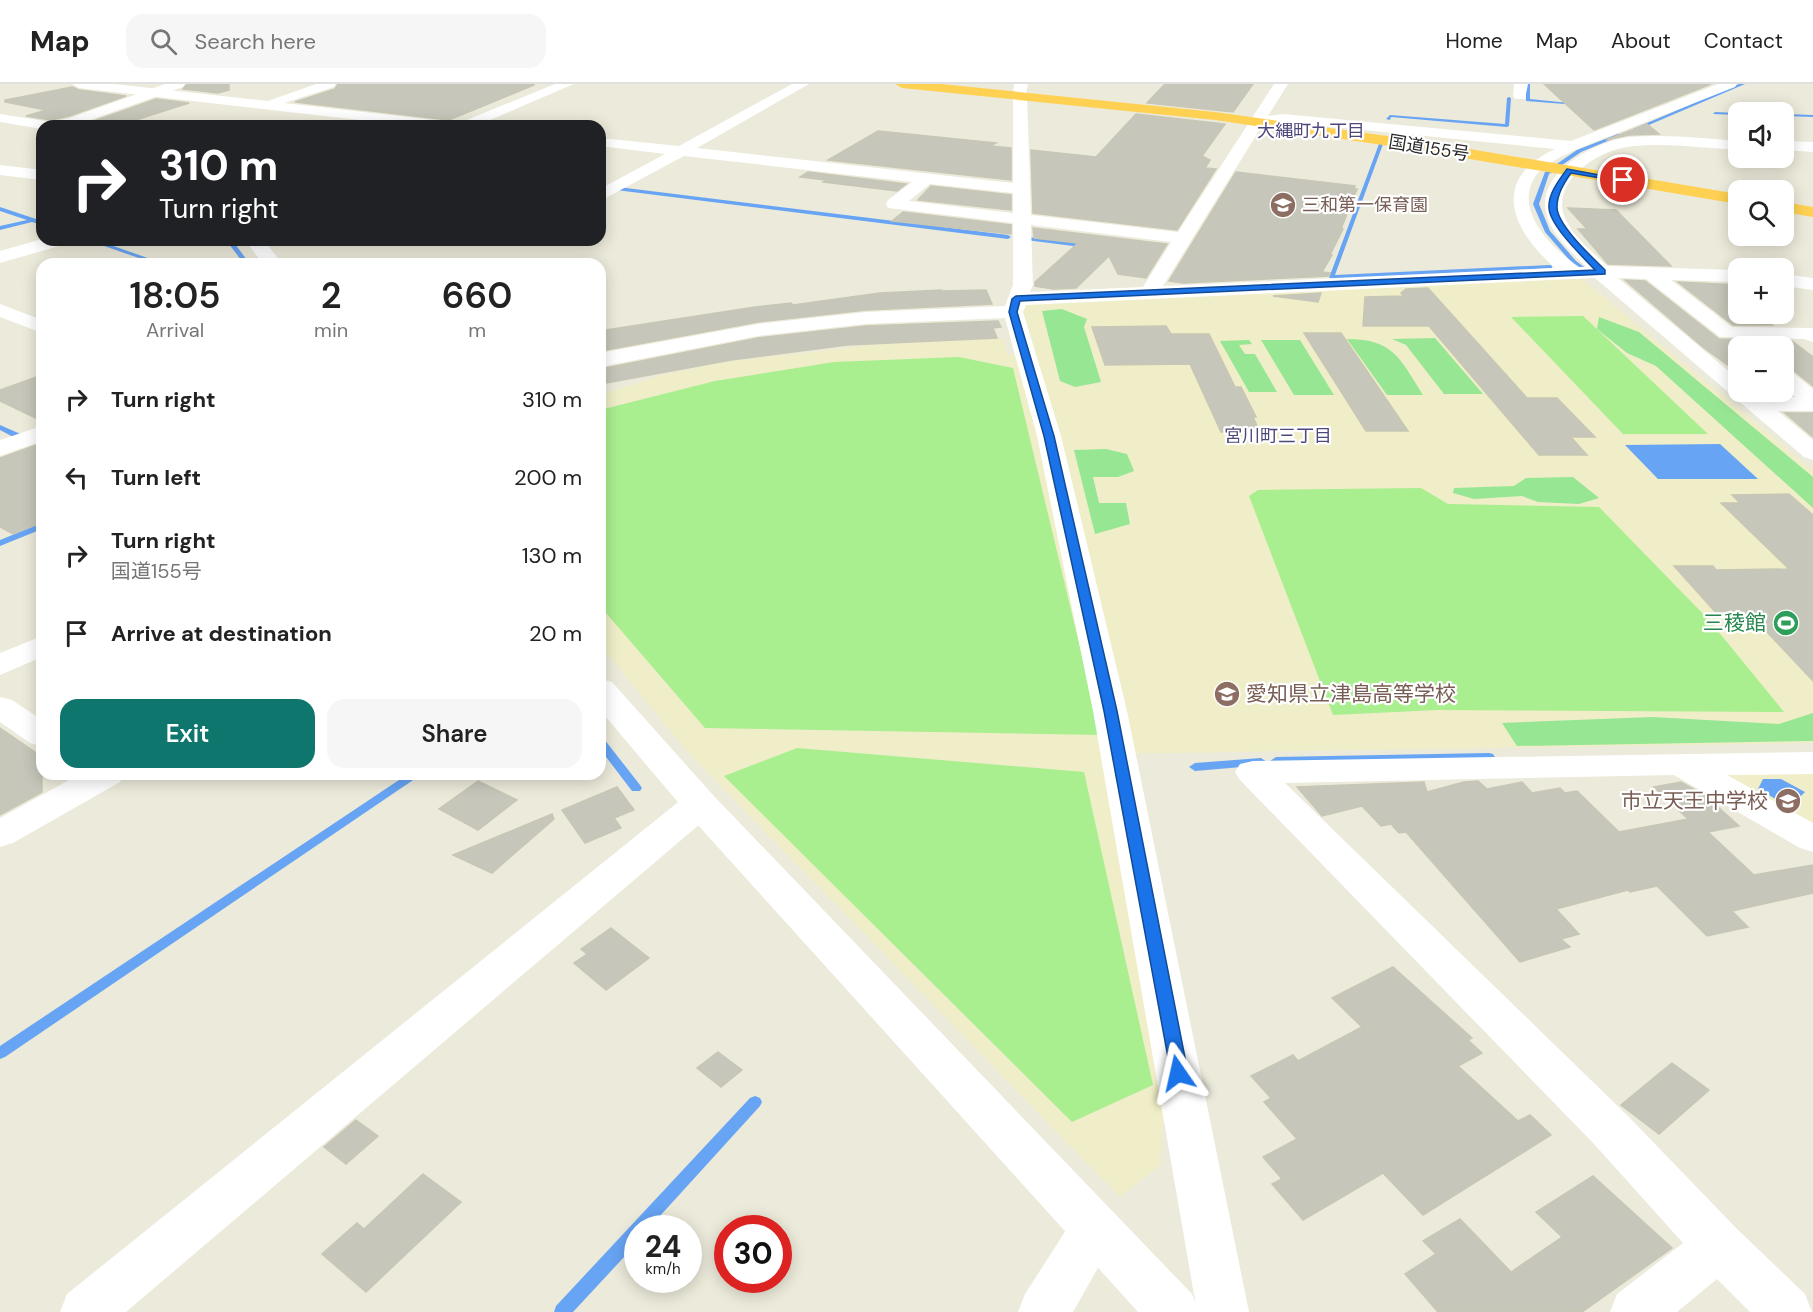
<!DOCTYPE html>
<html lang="en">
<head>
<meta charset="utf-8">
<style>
	:root { --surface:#fff; --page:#f6f6f6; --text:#222; --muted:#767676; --line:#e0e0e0; --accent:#0f766e }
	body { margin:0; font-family:"DM Sans","Noto Sans JP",sans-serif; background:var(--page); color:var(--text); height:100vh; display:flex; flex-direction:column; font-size:22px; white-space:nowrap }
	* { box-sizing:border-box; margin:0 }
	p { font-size:20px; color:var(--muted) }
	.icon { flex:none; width:33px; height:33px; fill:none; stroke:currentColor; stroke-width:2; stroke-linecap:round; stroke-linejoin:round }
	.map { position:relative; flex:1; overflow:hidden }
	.details { position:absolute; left:36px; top:174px; width:570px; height:522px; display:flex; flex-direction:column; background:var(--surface); border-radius:18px; box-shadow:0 3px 15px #0003 }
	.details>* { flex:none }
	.guide { position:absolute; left:36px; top:36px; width:570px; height:126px; border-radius:18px; box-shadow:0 3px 15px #0003; background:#202124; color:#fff; overflow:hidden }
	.fabs { position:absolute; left:1728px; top:18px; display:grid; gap:12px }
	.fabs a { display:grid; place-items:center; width:66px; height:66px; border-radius:12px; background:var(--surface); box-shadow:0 3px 15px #0003; font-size:30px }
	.speed { position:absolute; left:624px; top:1131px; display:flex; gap:12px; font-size:30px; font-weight:700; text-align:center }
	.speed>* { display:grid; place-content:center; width:78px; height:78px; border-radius:50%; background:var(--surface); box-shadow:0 3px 15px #0003; line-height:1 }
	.speed small { font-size:15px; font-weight:400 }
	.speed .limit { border:9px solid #d22; background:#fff; color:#111 }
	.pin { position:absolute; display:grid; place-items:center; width:51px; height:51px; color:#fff; margin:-26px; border:3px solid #fff; border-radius:50%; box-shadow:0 2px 6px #0007 }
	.me { position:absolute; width:66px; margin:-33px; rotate:349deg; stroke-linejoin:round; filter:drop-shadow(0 0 4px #0008) }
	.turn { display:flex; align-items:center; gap:21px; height:126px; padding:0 24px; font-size:27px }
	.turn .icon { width:78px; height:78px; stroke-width:2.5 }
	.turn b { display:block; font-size:42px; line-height:51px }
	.eta { display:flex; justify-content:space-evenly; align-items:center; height:102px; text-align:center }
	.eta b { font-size:36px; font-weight:600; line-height:42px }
	.action { display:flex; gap:12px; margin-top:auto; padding:12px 24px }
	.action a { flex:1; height:69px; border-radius:18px; background:var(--accent); color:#fff; font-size:24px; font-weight:600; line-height:69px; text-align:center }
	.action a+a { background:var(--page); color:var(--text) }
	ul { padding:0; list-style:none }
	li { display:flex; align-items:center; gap:18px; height:78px; padding:0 24px }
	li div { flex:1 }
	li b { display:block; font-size:22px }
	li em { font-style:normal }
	header { display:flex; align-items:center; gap:36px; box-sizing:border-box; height:84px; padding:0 30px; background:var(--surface); border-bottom:2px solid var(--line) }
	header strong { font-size:28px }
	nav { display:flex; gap:33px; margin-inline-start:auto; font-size:21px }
	.search { width:420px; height:54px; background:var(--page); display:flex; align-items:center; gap:15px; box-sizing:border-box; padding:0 21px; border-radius:18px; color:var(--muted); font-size:22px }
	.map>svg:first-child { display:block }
	.education { fill:#efeec8 }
	.green { fill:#97e693 }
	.pitch { fill:#a9ee8f }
	.water { fill:#67a4f4 }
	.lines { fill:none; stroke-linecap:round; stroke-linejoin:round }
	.stream { fill:#67a4f4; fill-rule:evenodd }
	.building { fill:#c7c6ba; stroke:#c8c6b4; stroke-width:1.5 }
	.street { fill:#fff; fill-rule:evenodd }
	.secondary { fill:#fff; fill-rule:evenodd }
	.highway { fill:#ffd152; fill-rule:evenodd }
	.route { fill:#1a73e8; stroke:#114b97; stroke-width:1.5 }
	.labels { text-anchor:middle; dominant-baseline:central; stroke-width:4.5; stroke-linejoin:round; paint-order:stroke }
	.far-neighbourhood-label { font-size:18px; fill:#4e487c; stroke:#fff }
	.far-street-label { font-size:18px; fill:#292929; stroke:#fff }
	.far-education-label { font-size:18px; fill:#785e54; stroke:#fff; text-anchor:start }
	.leisure-label { font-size:21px; fill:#27864d; stroke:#fff; text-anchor:end }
	.education-label { font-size:21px; fill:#785e54; stroke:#fff; text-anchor:start }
</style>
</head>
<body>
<header>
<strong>Map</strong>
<div class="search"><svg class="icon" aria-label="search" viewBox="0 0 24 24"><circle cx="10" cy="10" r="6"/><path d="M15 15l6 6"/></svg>Search here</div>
<nav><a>Home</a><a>Map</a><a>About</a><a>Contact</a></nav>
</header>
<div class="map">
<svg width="1813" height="1228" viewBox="0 0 1813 1228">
	<rect width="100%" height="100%" fill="#eceada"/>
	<g class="education">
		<polygon points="1582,195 1813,387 1813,659 1104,670 1166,992 1160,1081 1120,1113 687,667 600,561 600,311 662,291 726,278 872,261 1004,255 1007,271 1032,271 1022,225 1031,217"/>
		<polygon points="1813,687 1813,746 1711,688"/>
	</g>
	<g class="green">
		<polygon points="1062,225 1087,235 1084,243 1101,298 1075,303 1060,297 1042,227"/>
		<polygon points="1599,233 1639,248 1813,393 1813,424 1656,282 1627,269 1597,245"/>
		<polygon points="1435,254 1483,310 1444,310 1406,261 1392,255"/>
		<path d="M1347 255C1394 255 1400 275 1423 311H1387Z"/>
		<polygon points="1249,256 1252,260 1239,261 1245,270 1255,270 1277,308 1249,308 1220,257"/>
		<polygon points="1261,256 1300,256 1334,311 1294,311"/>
		<polygon points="1106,365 1127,370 1134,387 1118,393 1093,393 1099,419 1126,419 1130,440 1095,450 1074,366"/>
		<polygon points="1573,393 1599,414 1579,420 1538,418 1522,412 1474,415 1453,409 1454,404 1514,402 1526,394"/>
		<polygon points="1813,629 1813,657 1517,662 1502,639 1652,633 1779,640"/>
	</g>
	<g class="pitch">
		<polygon points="1583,232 1708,350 1623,350 1511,233"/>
		<polygon points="959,273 1013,284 1101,651 705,644 600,522 600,326 715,297 834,278"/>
		<polygon points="1421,404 1448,420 1599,423 1708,535 1784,628 1437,626 1333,631 1249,412 1258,406"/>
		<polygon points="797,664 1084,688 1153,1001 1072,1038 724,692"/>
	</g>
	<g class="water">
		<polygon points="1720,360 1758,395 1658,395 1625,361"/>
		<polygon points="1763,695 1781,695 1805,708 1790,723 1758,705"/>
	</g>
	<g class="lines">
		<g class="stream">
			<polygon points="1526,0 1530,0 1530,15 1579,20 1577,21 1526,17"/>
			<polygon points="1739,0 1745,0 1637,46 1633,45"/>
			<polygon points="1509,13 1511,14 1509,42 1507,43 1391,33 1390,36 1386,35 1390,31 1505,40 1507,14"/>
			<polygon points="1715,28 1738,29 1738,31 1713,30"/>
			<polygon points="1784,30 1813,31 1813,33 1784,32"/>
			<polygon points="1618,50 1622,51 1581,68 1549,90 1539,120 1550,147 1576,177 1595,191 1595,193 1593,194 1572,179 1545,148 1533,120 1545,88 1577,66"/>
			<polygon points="1381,59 1383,60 1335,191 1550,181 1552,182 1552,184 1344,196 1329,194 1379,60"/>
			<polygon points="618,103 1008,151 1011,153 1008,155 616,106"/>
			<polygon points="0,123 42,137 42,141 32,138 0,146 0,142 27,136 0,127"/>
			<polygon points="1028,153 1089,160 1092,162 1089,164 1026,156 1025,155"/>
			<polygon points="87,156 96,156 165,180 156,180"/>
			<polygon points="226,156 232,156 250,180 244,180"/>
			<polygon points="0,341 25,352 26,354 22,356 19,356 0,346"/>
			<polygon points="42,439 42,445 0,462 0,456"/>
			<polygon points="600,654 604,655 640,701 642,704 640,707 632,707 600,665"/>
			<polygon points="1489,669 1493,670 1495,673 1493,676 1276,681 1270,677 1276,673"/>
			<polygon points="1261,674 1267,678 1265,681 1195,687 1189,683 1195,679"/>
			<polygon points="408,690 422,690 5,973 0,975 0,962"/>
			<polygon points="755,1012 760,1014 762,1018 760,1022 649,1144 638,1144 638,1158 573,1228 554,1228 556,1222 750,1014"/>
		</g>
	</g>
	<g class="building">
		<polygon points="187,0 229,0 229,6 218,9 183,5"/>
		<polygon points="338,0 534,0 534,1 449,36 295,18 335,5"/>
		<polygon points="1165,0 1253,0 1233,28 1147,19"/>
		<polygon points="1544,0 1711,0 1594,46"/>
		<polygon points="72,3 79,6 126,12 69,32 51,36 26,32 46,26 5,18 5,16"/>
		<polygon points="156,15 189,19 117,42 80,42"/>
		<polygon points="1136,30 1225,40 1202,72 1210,76 1205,84 1216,85 1177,146 1033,129 1031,66 1096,73"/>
		<polygon points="1647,40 1659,50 1629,51 1606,56"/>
		<polygon points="878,47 996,59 990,62 1011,64 1011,96 828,76"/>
		<polygon points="808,88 906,100 897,107 823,98 826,96 800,93"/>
		<polygon points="1236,88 1355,102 1354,105 1357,105 1341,145 1343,145 1330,171 1332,171 1322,188 1330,189 1329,192 1183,199 1169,197"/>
		<polygon points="931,102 1011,111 1011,126 918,116"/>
		<polygon points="1568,124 1616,126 1671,182 1608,180 1578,145 1587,145"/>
		<polygon points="903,128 1011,141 1011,150 892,137"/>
		<polygon points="1033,144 1167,160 1146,194 1118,190 1109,172 1076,204 1053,205 1035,202 1035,198 1078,159 1034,154"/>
		<polygon points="1625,196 1645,197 1719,255 1792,257 1813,273 1813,302 1793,286 1784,284 1784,262 1738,262 1738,287 1736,287 1704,264"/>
		<polygon points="1678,198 1738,201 1738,230 1756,230 1772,241 1733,241"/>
		<polygon points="1428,204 1527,314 1557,314 1595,353 1571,353 1587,371 1539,371 1429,242 1363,242 1365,213 1404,212 1401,209 1406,205"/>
		<polygon points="941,206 941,207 986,206 992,220 866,226 758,238 600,267 600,247 755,223 791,219 793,221 880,209"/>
		<polygon points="1321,209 1318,218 1273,212"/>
		<polygon points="998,237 1001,243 993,244 997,254 847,261 731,276 600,300 600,285 758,254 866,242"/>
		<polygon points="1166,242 1171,250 1209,250 1235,303 1241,303 1256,333 1253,333 1260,348 1221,348 1190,280 1105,281 1092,243"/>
		<polygon points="1304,249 1341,249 1408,347 1366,347"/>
		<polygon points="42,291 42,337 0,317 0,306"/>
		<polygon points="1785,329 1813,329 1813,353"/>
		<polygon points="42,359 42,438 13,450 0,443 0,374"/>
		<polygon points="1789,410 1813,431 1813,597 1751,531 1718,531 1674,482 1713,482 1716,486 1789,485 1721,419 1740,419 1732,411"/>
		<polygon points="0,644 42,673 42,708 0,731"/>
		<polygon points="478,697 517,716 478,746 439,725"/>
		<polygon points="1478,697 1487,705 1522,698 1532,709 1560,704 1565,709 1577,707 1619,748 1688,735 1654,703 1681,698 1706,712 1739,742 1708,748 1754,791 1813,781 1813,809 1732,827 1748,843 1707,852 1657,802 1630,808 1628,806 1556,825 1579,850 1561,855 1570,863 1520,878 1406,748 1399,749 1391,740 1381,742 1362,722 1322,732 1297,703 1424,698 1427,708 1464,698"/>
		<polygon points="617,703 634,726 614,734 621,744 585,759 562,726"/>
		<polygon points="552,730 554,735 492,789 453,771"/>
		<polygon points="611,844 649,874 606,906 574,879 587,870 581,865"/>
		<polygon points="1393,883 1472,954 1468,956 1482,969 1458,982 1518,1037 1530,1031 1551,1051 1423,1131 1383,1089 1303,1136 1272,1100 1282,1095 1263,1073 1297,1055 1264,1018 1271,1014 1251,992 1293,971 1298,977 1362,943 1332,914"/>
		<polygon points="718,968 742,986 721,1003 697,984"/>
		<polygon points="1672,979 1709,1006 1659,1050 1621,1021"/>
		<polygon points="356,1036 378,1052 346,1080 324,1063"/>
		<polygon points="423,1090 461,1118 366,1208 322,1170 357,1139 364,1145"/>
		<polygon points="1593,1092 1672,1164 1582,1228 1438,1228 1405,1190 1436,1170 1423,1157 1460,1135 1511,1188 1562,1153 1536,1128"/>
	</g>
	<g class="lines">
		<g class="street">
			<polygon points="72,0 114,0 268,17 316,0 336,0 334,3 284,19 451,38 457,40 555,0 574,0 476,42 413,42 79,4"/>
			<path d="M792 0H809L697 64 1013 99V11L1020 7 1027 11 1031 131 1178 148 1274 0H1288L1268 32 1283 30 1571 57 1718 0H1737L1735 3 1577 65C1564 72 1547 78 1537 90 1511 125 1552 164 1579 183H1586C1572 168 1550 150 1546 128 1537 88 1596 57 1629 53 1665 50 1703 54 1738 57V66C1701 64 1663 58 1627 63 1597 67 1550 98 1565 134 1573 153 1593 168 1607 182L1738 186V198L1671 196 1732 243 1813 244V258L1804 255 1720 253 1646 195 1618 194 1738 295V308H1754L1760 313H1795L1784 304V286L1792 288 1813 305V327H1778L1813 356V376L1804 373 1595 194 1026 221 1023 228 1061 352 1127 627 1249 1228H1197L1093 627 1037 352 1005 234 866 240 758 252 600 283V269L758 240 866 228 1005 222 1013 201V139L888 124 886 120 888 116 912 98 684 72 600 117V105L665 70 600 62V54L679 62ZM1283 38 1555 65C1489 96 1512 146 1555 184L1163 202 1262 42ZM930 100 1013 109V129L909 117ZM1031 141 1171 158 1143 203 1030 208 1033 201Z"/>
			<polygon points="1514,0 1528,0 1525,15 1515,15 1513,12"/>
			<polygon points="1784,57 1813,58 1813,68 1784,66"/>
			<polygon points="0,81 42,86 42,96 0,91"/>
			<polygon points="42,155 69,156 66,160 0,179 0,167"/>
			<polygon points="1784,190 1813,194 1813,206 1784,202"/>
			<polygon points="0,220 42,236 42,249 0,233"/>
			<polygon points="42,342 42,357 0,372 0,356"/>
			<polygon points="42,552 42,573 0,591 0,569"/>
			<polygon points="0,613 12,616 42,636 42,662 30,659 0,638"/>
			<polygon points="1813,668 1813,690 1727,691 1813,739 1813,768 1800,764 1674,691 1285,699 1628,1032 1737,1145 1805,1210 1812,1228 1750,1228 1717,1195 1677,1228 1610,1228 1617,1210 1683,1159 1594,1060 1240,696 1235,688 1240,680 1253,677"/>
			<polygon points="80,690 125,690 120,698 13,759 0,763 0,734"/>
			<polygon points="700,708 713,711 718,720 713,729 126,1228 60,1228 67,1210 687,711"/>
			<polygon points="1095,1122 1113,1129 1120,1145 1073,1228 1018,1228 1025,1210 1077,1129"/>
		</g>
		<g class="secondary">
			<polygon points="165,0 185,0 183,3 79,40 42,42 42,45 0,38 0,30 51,38 70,34"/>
			<polygon points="1014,0 1028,0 1025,14 1015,14 1013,11"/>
			<polygon points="245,156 264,156 282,180 263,180"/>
			<polygon points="600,595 612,598 713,711 1192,1210 1199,1228 1138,1228 687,729 600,626"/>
		</g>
		<g class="highway">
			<polygon points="895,0 941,0 1215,28 1416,56 1738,110 1738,120 1416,66 1215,36 902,4"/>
			<polygon points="1784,118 1813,123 1813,133 1784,128"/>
		</g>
	</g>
	<path class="route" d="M1567 85 1626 96 1623 98 1571 89C1564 99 1557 110 1557 123 1557 141 1592 173 1605 186V190L1020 217 1017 228 1054 352 1117 627 1188 989 1185 995 1178 997 1172 995 1104 627 1044 352 1009 228 1012 215 1016 212 1595 186C1583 173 1550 142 1549 124 1548 110 1559 96 1567 85Z"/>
	<defs>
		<g id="school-disc" transform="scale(1.35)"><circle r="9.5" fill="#8d6e63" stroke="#fff"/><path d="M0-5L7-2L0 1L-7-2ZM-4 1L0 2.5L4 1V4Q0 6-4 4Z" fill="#fff"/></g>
		<g id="stadium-disc" transform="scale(1.35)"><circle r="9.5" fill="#2e9e5b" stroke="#fff"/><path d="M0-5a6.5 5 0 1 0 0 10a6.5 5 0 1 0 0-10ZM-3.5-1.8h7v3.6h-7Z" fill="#fff"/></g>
	</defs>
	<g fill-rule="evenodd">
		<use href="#school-disc" x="1283" y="121"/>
		<use href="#stadium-disc" x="1786" y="539"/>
		<use href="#school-disc" x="1227" y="610"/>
		<use href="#school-disc" x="1788" y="717"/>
	</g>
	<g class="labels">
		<g class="far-neighbourhood-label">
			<text x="1311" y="47">大縄町九丁目</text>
			<text x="1278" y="352">宮川町三丁目</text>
		</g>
		<g class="far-street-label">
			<text transform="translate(1429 64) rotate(9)">国道155号</text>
		</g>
		<g class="far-education-label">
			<text x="1302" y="121">三和第一保育園</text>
		</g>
		<g class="leisure-label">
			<text x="1766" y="539">三稜館</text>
		</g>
		<g class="education-label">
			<text x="1246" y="610">愛知県立津島高等学校</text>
			<text x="1768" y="717" text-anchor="end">市立天王中学校</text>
		</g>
	</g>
</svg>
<div class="fabs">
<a><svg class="icon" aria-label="sound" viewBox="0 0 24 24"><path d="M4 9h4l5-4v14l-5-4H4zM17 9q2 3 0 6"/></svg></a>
<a><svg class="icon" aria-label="search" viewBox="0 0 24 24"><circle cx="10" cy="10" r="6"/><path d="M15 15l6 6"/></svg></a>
<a>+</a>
<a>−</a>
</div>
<div class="speed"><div>24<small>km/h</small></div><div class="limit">30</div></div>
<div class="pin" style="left:1623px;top:96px;background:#d93025"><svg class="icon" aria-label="arrive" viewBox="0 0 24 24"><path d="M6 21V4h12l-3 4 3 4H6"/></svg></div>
<svg class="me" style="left:1178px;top:989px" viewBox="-20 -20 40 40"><path d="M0-17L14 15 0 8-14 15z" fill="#1a73e8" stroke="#fff" stroke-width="4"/></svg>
<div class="guide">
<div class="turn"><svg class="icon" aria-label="right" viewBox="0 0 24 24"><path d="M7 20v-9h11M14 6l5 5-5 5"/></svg><div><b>310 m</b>Turn right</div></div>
</div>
<section class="details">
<div class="eta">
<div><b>18:05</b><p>Arrival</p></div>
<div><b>2</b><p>min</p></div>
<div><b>660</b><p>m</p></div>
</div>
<ul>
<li><svg class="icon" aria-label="right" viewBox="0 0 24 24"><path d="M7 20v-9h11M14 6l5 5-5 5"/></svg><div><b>Turn right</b></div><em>310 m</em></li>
<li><svg class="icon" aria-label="left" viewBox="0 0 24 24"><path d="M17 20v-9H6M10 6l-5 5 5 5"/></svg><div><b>Turn left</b></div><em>200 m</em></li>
<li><svg class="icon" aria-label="right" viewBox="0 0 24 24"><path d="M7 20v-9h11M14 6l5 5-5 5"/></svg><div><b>Turn right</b><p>国道155号</p></div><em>130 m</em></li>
<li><svg class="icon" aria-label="arrive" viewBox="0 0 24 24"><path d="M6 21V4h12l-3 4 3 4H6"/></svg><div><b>Arrive at destination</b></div><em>20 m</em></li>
</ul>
<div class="action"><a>Exit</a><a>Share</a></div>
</section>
</div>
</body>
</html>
